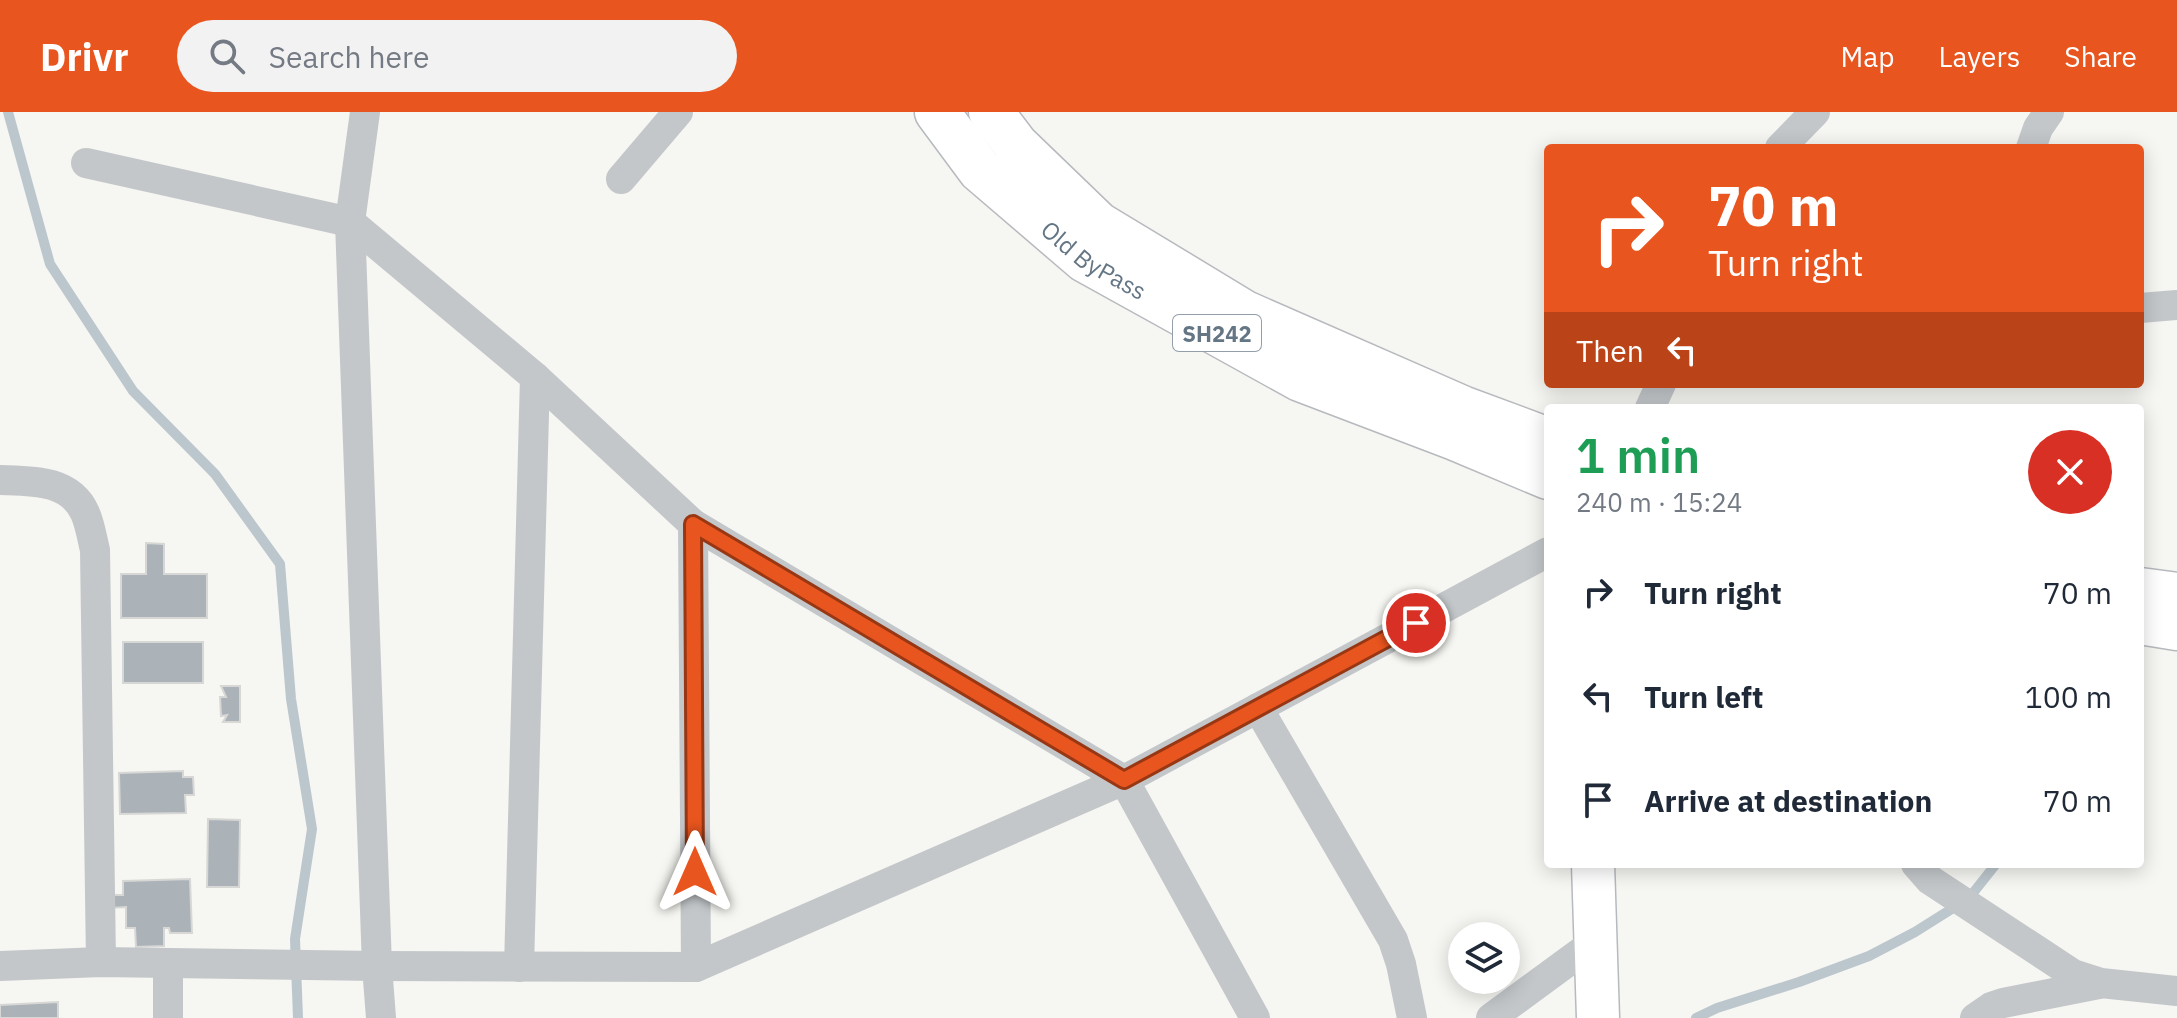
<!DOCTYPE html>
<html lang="en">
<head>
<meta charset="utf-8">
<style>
	:root { --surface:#fff; --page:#f2f2f3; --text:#1f2937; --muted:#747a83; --accent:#e9551e }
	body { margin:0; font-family:"IBM Plex Sans",sans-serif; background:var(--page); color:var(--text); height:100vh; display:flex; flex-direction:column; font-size:30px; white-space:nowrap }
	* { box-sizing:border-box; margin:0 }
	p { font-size:26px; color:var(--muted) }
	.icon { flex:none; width:44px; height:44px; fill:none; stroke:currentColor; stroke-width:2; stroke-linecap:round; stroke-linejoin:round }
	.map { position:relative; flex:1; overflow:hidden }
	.panel { position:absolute; left:1544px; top:292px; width:600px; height:464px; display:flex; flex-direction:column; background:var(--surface); border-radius:8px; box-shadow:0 4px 20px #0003 }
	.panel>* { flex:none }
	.top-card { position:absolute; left:1544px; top:32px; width:600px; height:244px; border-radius:8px; box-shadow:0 4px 20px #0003; background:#e9551e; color:#fff; overflow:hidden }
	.tools { position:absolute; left:1448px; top:810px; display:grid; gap:16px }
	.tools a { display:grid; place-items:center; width:72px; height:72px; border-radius:50%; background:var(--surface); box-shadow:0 4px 20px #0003; font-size:40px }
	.pin { position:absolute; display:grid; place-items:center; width:68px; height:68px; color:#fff; margin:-34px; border:4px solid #fff; border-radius:50%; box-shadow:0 2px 8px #0007 }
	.me { position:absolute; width:88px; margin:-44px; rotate:0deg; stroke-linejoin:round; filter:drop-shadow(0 0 6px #0008) }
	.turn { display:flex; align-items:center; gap:28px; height:168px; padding:0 32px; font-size:36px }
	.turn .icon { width:104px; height:104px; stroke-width:2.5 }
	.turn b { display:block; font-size:56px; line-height:68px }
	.then { display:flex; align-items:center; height:76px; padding:0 32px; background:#0003; gap:16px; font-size:30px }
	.round { display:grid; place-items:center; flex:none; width:84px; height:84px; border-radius:42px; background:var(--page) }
	.overview { display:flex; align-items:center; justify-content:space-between; height:136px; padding:0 32px }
	h1 { font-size:48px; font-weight:600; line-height:60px; color:#1e9e55 }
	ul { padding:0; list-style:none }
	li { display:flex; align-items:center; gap:24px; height:104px; padding:0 32px }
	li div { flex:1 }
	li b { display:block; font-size:30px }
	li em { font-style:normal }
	header { display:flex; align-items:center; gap:48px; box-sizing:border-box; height:112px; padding:0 40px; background:var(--accent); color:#fff }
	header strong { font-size:38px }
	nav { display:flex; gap:44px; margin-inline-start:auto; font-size:28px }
	.search { width:560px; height:72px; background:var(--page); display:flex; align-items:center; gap:20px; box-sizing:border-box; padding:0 28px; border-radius:44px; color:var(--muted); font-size:30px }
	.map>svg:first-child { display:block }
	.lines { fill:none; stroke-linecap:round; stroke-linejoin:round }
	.stream { stroke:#bcc7cd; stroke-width:10 }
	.building { fill:#abb3b9; stroke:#d7d7d5; stroke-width:2 }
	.secondary-casing { stroke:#b5babf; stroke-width:45 }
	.primary-casing { stroke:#b6babe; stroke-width:47 }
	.street { stroke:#c3c7ca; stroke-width:30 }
	.secondary { stroke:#fff; stroke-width:42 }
	.primary { stroke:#fff; stroke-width:44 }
	.route-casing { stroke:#973714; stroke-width:20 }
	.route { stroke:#e9551e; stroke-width:14 }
	.labels { text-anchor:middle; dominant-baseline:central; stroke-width:8; stroke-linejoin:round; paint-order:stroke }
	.shield { fill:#fff; stroke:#929ea9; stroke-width:2 }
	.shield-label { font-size:22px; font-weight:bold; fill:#647584 }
	.street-label { font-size:24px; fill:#647584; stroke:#fff }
</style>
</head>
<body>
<header>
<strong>Drivr</strong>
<div class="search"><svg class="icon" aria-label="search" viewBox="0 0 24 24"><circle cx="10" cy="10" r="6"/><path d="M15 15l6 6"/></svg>Search here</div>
<nav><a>Map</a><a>Layers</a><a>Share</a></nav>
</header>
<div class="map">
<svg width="2177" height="906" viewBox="0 0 2177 906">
	<rect width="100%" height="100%" fill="#f6f6f2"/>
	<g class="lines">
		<g class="stream">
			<polyline points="8,0 50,152 133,279 215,362 280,452 291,587 312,717 295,827 298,906"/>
			<polyline points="1696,906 1717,896 1799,870 1869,844 1915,820 1969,786 1996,752"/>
		</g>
	</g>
	<g class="building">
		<polygon points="146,431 164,432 164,462 207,462 207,506 121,506 121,462 146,462"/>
		<rect x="123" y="530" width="80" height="41"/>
		<polygon points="221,574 240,574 240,610 223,610 227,603 221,604 220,585 226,585"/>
		<polygon points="183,659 183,665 193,665 194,683 185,683 186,701 120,702 119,661"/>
		<polygon points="208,707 240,708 239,775 207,775"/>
		<polygon points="190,767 192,821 170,821 169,816 164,816 164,834 136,835 135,816 126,816 126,795 111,796 111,783 123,783 123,769"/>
		<polygon points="58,890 58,906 0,906 0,893"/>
	</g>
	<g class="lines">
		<g class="secondary-casing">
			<polyline id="secondary" points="1593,752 1598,906"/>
		</g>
		<g class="primary-casing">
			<g id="primary">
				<path id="s1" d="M937 0 980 58 1085 148 1300 267 1455 326 1548 365"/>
				<polyline points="991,0 1016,33 1098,112 1245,201 1462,296 1548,328"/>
				<polyline points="2140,478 2177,483"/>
				<polyline points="2140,510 2177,516"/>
			</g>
		</g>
		<g class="street">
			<polyline points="365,0 350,110 377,854 381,906"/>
			<polyline points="1780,36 1815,0"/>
			<polyline points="2031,36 2038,16 2049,0"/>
			<polyline points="86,51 350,110 535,265 693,412 1124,668 1255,906"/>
			<polyline points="621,67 678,0"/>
			<polyline points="2140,196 2177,193"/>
			<polyline points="1650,296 1661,272"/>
			<path d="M0 368C31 369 70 367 85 401 90 412 92 426 95 438L101 850"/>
			<polyline points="693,412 696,855"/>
			<polyline points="1258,596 1393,828 1401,852 1412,906"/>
			<polyline points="1916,752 1930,768 2073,862 2101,871 2177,879"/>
			<polyline points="168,851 168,906"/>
			<polyline points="0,854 101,850 377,854 696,855 1124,668 1548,440"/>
			<polyline points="519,855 535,265"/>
			<polyline points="1491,906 1596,829"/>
			<polyline points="1975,906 1991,895 2003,891 2099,872"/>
		</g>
		<use href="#secondary" class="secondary"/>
		<use href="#primary" class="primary"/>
	</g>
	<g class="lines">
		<g class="route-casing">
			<polyline id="route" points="695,760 693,412 1124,668 1416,511"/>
		</g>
		<use href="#route" class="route"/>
	</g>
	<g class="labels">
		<rect class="shield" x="1173" y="203" width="88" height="36" rx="6"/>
		<g class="shield-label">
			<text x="1217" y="221">SH242</text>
		</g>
		<g class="street-label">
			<text stroke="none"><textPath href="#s1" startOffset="218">Old ByPass</textPath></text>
		</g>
	</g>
</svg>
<div class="tools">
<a><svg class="icon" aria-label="layers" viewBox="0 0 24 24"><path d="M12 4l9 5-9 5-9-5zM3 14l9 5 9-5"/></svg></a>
</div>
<div class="pin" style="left:1416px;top:511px;background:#d93025"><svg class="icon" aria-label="arrive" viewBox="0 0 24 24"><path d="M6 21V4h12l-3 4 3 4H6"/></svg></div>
<svg class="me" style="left:695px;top:760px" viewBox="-20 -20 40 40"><path d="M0-17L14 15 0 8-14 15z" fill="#e9551e" stroke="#fff" stroke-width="4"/></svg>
<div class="top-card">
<div class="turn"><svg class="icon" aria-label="right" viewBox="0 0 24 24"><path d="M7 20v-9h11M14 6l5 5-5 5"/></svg><div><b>70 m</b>Turn right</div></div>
<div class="then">Then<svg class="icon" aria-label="left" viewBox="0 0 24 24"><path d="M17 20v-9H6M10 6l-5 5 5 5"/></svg></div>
</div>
<section class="panel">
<div class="overview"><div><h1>1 min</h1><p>240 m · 15:24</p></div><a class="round" style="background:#d93025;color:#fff"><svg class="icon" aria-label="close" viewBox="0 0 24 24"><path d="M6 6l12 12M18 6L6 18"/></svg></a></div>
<ul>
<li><svg class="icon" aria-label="right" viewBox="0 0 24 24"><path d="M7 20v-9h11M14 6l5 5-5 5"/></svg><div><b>Turn right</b></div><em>70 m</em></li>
<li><svg class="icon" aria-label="left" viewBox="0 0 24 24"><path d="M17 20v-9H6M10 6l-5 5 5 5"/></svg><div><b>Turn left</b></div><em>100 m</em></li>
<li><svg class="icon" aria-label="arrive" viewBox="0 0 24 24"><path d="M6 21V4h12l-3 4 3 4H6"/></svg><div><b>Arrive at destination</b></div><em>70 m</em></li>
</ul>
</section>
</div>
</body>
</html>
